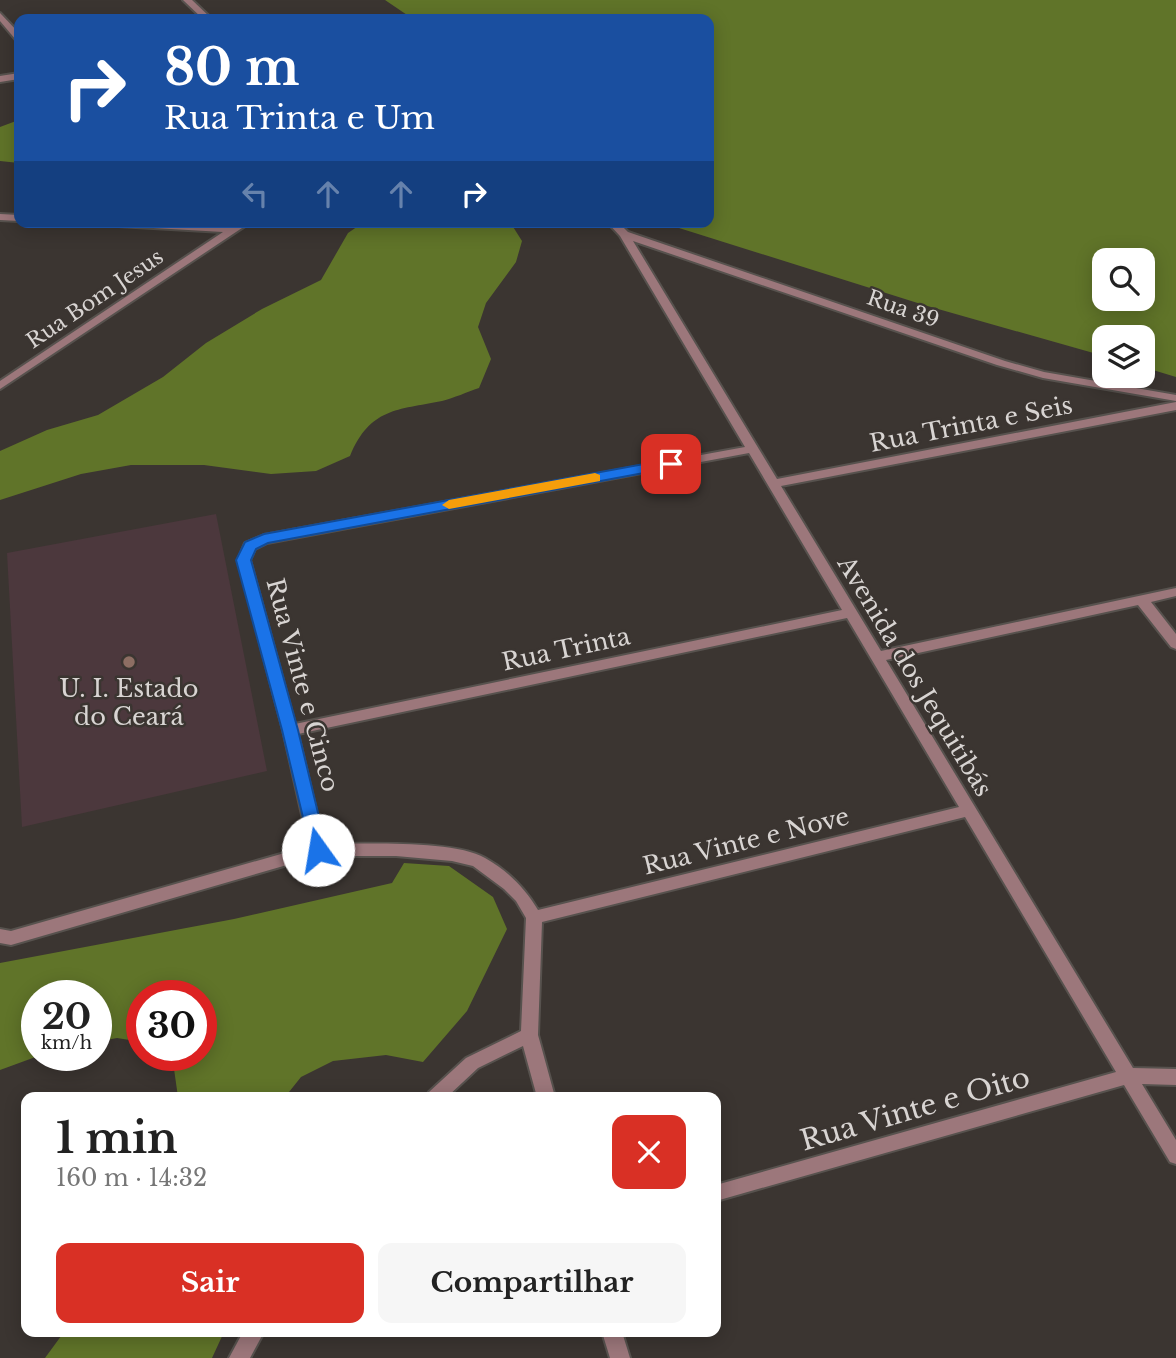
<!DOCTYPE html>
<html lang="pt">
<head>
<meta charset="utf-8">
<style>
	:root { --surface:#fff; --page:#f6f6f6; --text:#222; --muted:#767676; --accent:#d93025 }
	body { margin:0; font-family:"Libre Baskerville",serif; background:var(--page); color:var(--text); height:100vh; display:flex; flex-direction:column; font-size:26px; white-space:nowrap }
	* { box-sizing:border-box; margin:0 }
	p { font-size:23px; color:var(--muted) }
	.icon { flex:none; width:38px; height:38px; fill:none; stroke:currentColor; stroke-width:2; stroke-linecap:round; stroke-linejoin:round }
	.map { position:relative; flex:1; overflow:hidden }
	.drawer { position:absolute; left:21px; top:1092px; width:700px; height:245px; display:flex; flex-direction:column; background:var(--surface); border-radius:14px; box-shadow:0 4px 18px #0003 }
	.drawer>* { flex:none }
	.guide { position:absolute; left:14px; top:14px; width:700px; height:214px; border-radius:14px; box-shadow:0 4px 18px #0003; background:#1a4fa0; color:#fff; overflow:hidden }
	.buttons { position:absolute; left:1092px; top:248px; display:grid; gap:14px }
	.buttons a { display:grid; place-items:center; width:63px; height:63px; border-radius:14px; background:var(--surface); box-shadow:0 4px 18px #0003; font-size:35px }
	.speed { position:absolute; left:21px; top:980px; display:flex; gap:14px; font-size:35px; font-weight:700; text-align:center }
	.speed>* { display:grid; place-content:center; width:91px; height:91px; border-radius:50%; background:var(--surface); box-shadow:0 4px 18px #0003; line-height:1 }
	.speed small { font-size:18px; font-weight:400 }
	.speed .limit { border:10px solid #d22; background:#fff; color:#111 }
	.pin { position:absolute; display:grid; place-items:center; width:60px; height:60px; color:#fff; margin:-30px; border-radius:14px; box-shadow:0 4px 10px #0006 }
	.me { position:absolute; width:77px; margin:-38px; rotate:347deg; stroke-linejoin:round; filter:drop-shadow(0 0 5px #0008) }
	.turn { display:flex; align-items:center; gap:24px; height:147px; padding:0 35px; font-size:32px }
	.turn .icon { width:91px; height:91px; stroke-width:2.5 }
	.turn b { display:block; font-size:49px; line-height:60px }
	.lanes { display:flex; align-items:center; height:66px; padding:0 35px; background:#0003; justify-content:center; gap:35px; direction:ltr }
	.lanes .off { opacity:.35 }
	.round { display:grid; place-items:center; flex:none; width:74px; height:74px; border-radius:14px; background:var(--page) }
	.summary { display:flex; align-items:center; justify-content:space-between; height:119px; padding:0 35px }
	h1 { font-size:42px; font-weight:800; line-height:52px }
	.cta { display:flex; gap:14px; margin-top:auto; padding:14px 35px }
	.cta a { flex:1; height:80px; border-radius:14px; background:var(--accent); color:#fff; font-size:28px; font-weight:800; line-height:80px; text-align:center }
	.cta a+a { background:var(--page); color:var(--text) }
	.map>svg:first-child { display:block }
	.education { fill:#4c383d }
	.forest { fill:#607429; fill-rule:evenodd }
	.lines { fill:none; stroke-linecap:round; stroke-linejoin:round }
	.minor-casing { stroke:#57524e; stroke-width:4 }
	.minor { fill:#9c777b; fill-rule:evenodd }
	.route { fill:#1a73e8; stroke:#114b97; stroke-width:2 }
	.slow { fill:#f59e0b }
	.education-dot { fill:#8d6e63; stroke:#3b3531; stroke-width:2.5 }
	.labels { text-anchor:middle; dominant-baseline:central; stroke-width:5; stroke-linejoin:round; paint-order:stroke }
	.far-street-label { font-size:21px; fill:#d8d4d2; stroke:#3b3531 }
	.street-label { font-size:24px; fill:#d8d4d2; stroke:#3b3531 }
	.poi-label { font-size:24px; fill:#d8d4d2; stroke:#3b3531 }
	.near-street-label { font-size:28px; fill:#d8d4d2; stroke:#3b3531 }
</style>
</head>
<body>
<div class="map">
<svg width="1176" height="1358" viewBox="0 0 1176 1358">
	<rect width="100%" height="100%" fill="#3b3531"/>
	<polygon class="education" points="216,514 267,771 22,827 7,553"/>
	<g class="forest">
		<path d="M385 0H1176V377L1143 367V338H1104V356L924 305 679 228 672 222H709V19H413ZM1104 261H1143V299H1104Z"/>
		<polygon points="16,121 19,122 19,163 0,161 0,127"/>
		<path d="M364 222H510L522 241 516 262 486 303 478 327 491 359 479 388C467 392 454 398 442 401 397 410 370 408 350 456L316 471 271 474 204 465H131L81 474 0 500V451L47 430 98 415 163 377 206 343 262 309 321 280 348 233Z"/>
		<polygon points="404,863 449,866 493,897 507,929 467,1011 423,1062 386,1055 333,1061 301,1077 285,1097 178,1097 172,1055 201,1055 201,996 142,996 142,1042 117,1038 96,1042 96,996 37,996 37,1055 41,1055 0,1070 0,963 234,919 392,883"/>
		<polygon points="64,1332 224,1332 212,1358 45,1358"/>
	</g>
	<g class="lines">
		<g class="minor-casing">
			<g id="minor">
				<polygon points="183,0 192,0 212,19 203,19"/>
				<polygon points="0,13 19,33 19,41 16,40 0,21"/>
				<polygon points="19,73 19,79 0,82 0,76"/>
				<polygon points="0,214 19,215 19,221 0,220"/>
				<polygon points="96,222 156,222 232,227 239,222 251,222 0,389 0,381 223,232 101,225"/>
				<path d="M607 222H618L628 232 1005 361 1044 372 1176 395V401L1043 378 997 365 633 241 777 479 1176 402V410L781 486 881 651 1176 588V596L1151 602 1176 634V649L1171 647 1138 605 886 660 1133 1068 1176 1069V1085L1142 1084 1176 1140V1164L1170 1162 1124 1085 716 1201V1185L1116 1072 965 817 542 922 538 1035 555 1097H537L523 1046 478 1068 447 1097H426L429 1092 466 1058 521 1031 526 918 516 901 504 889 473 866 452 861 396 856H318L11 945 0 943V929L11 931 309 846 283 730 238 560 245 543 264 535 745 447 620 236ZM749 453 842 610 295 724 250 560 255 549 267 543ZM847 618 959 807 538 910C525 888 507 870 485 858 454 840 361 844 324 844L298 734Z"/>
				<polygon points="243,1332 264,1332 250,1358 229,1358"/>
				<polygon points="602,1332 622,1332 630,1358 610,1358"/>
			</g>
		</g>
		<use href="#minor" class="minor"/>
	</g>
	<polygon class="route" points="671,459 678,464 676,467 268,543 256,549 251,560 298,730 327,850 324,855 312,855 282,730 236,560 245,542 264,534"/>
	<polygon class="slow" points="595,473 600,475 600,481 449,509 442,505 449,500"/>
	<circle class="education-dot" cx="129" cy="662" r="7"/>
	<g class="labels">
		<g class="far-street-label">
			<text transform="translate(95 299) rotate(-34)">Rua Bom Jesus</text>
			<text transform="translate(903 309) rotate(19)">Rua 39</text>
		</g>
		<g class="street-label">
			<text transform="translate(971 424) rotate(-11)">Rua Trinta e Seis</text>
			<text transform="translate(566 649) rotate(-12)">Rua Trinta</text>
			<text transform="translate(915 676) rotate(59)">Avenida dos Jequitibás</text>
			<text transform="translate(303 685) rotate(75)">Rua Vinte e Cinco</text>
			<text transform="translate(746 841) rotate(-14)">Rua Vinte e Nove</text>
		</g>
		<g class="poi-label">
			<text x="129" y="688">U. I. Estado<tspan x="129" dy="28">do Ceará</tspan></text>
		</g>
		<g class="near-street-label">
			<text transform="translate(915 1109) rotate(-16)">Rua Vinte e Oito</text>
		</g>
	</g>
</svg>
<div class="buttons">
<a><svg class="icon" aria-label="search" viewBox="0 0 24 24"><circle cx="10" cy="10" r="6"/><path d="M15 15l6 6"/></svg></a>
<a><svg class="icon" aria-label="layers" viewBox="0 0 24 24"><path d="M12 4l9 5-9 5-9-5zM3 14l9 5 9-5"/></svg></a>
</div>
<div class="speed"><div>20<small>km/h</small></div><div class="limit">30</div></div>
<div class="pin" style="left:671px;top:464px;background:#d93025"><svg class="icon" aria-label="arrive" viewBox="0 0 24 24"><path d="M6 21V4h12l-3 4 3 4H6"/></svg></div>
<svg class="me" style="left:318px;top:850px" viewBox="-20 -20 40 40"><circle r="19" fill="#fff"/><path d="M0-13L10 11 0 6-10 11z" fill="#1a73e8"/></svg>
<div class="guide">
<div class="turn"><svg class="icon" aria-label="right" viewBox="0 0 24 24"><path d="M7 20v-9h11M14 6l5 5-5 5"/></svg><div><b>80 m</b>Rua Trinta e Um</div></div>
<div class="lanes"><svg class="icon off" aria-label="left" viewBox="0 0 24 24"><path d="M17 20v-9H6M10 6l-5 5 5 5"/></svg><svg class="icon off" aria-label="ahead" viewBox="0 0 24 24"><path d="M12 20V5M6 11l6-6 6 6"/></svg><svg class="icon off" aria-label="ahead" viewBox="0 0 24 24"><path d="M12 20V5M6 11l6-6 6 6"/></svg><svg class="icon" aria-label="right" viewBox="0 0 24 24"><path d="M7 20v-9h11M14 6l5 5-5 5"/></svg></div>
</div>
<section class="drawer">
<div class="summary"><div><h1>1 min</h1><p>160 m · 14:32</p></div><a class="round" style="background:#d93025;color:#fff"><svg class="icon" aria-label="close" viewBox="0 0 24 24"><path d="M6 6l12 12M18 6L6 18"/></svg></a></div>
<div class="cta"><a>Sair</a><a>Compartilhar</a></div>
</section>
</div>
</body>
</html>
